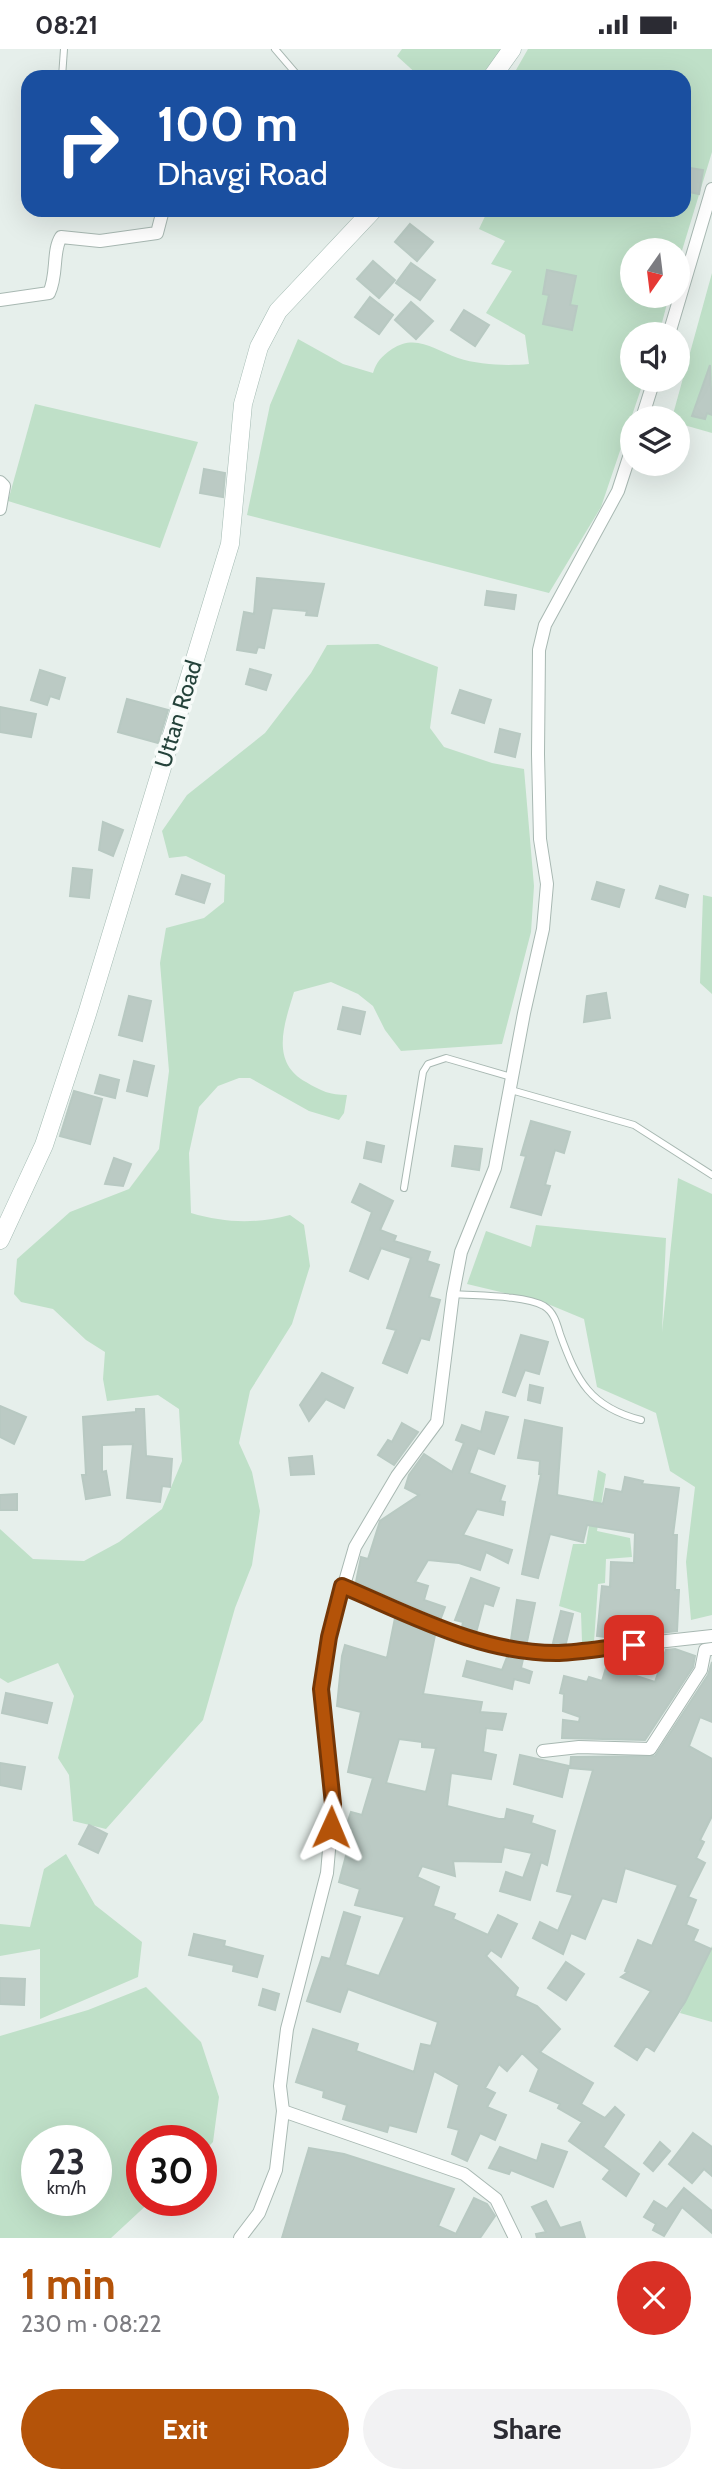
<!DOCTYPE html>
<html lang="en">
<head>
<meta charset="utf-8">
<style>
	:root { --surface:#fff; --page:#f2f2f3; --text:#2b2b33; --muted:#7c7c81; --accent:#b45309 }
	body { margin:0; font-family:Cabin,sans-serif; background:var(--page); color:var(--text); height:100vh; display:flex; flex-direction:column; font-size:26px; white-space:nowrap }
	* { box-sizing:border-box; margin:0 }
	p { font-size:23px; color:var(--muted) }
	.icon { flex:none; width:38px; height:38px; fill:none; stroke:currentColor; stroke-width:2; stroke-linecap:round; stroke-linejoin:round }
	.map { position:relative; height:2189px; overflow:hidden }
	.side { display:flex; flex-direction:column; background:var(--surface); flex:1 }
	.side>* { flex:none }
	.banner { position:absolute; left:21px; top:21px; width:670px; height:147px; border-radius:21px; box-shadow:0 7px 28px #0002; background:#1a4fa0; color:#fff; overflow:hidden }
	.needle { width:46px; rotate:194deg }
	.fabs { position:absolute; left:620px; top:189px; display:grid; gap:14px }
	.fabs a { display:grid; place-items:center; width:70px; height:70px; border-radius:50%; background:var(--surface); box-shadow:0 7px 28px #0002; font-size:35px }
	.speed { position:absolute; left:21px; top:2076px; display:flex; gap:14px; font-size:35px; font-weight:700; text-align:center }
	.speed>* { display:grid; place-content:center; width:91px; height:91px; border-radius:50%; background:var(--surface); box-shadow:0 7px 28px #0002; line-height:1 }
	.speed small { font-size:18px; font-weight:400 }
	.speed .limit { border:10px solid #d22; background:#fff; color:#111 }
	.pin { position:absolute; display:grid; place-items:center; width:60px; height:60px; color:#fff; margin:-30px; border-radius:14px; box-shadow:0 4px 10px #0006 }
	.me { position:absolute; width:77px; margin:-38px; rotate:1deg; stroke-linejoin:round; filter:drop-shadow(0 0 5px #0008) }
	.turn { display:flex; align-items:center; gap:24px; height:147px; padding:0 21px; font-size:32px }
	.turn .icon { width:91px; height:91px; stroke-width:2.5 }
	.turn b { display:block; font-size:49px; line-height:60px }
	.round { display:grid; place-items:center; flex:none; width:74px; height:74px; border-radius:37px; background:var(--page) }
	.headline { display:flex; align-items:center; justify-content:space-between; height:119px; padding:0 21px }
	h1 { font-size:42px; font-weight:700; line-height:52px; color:var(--accent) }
	.primary-button { display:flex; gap:14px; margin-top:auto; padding:14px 21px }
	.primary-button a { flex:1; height:80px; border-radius:42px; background:var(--accent); color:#fff; font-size:28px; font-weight:700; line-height:80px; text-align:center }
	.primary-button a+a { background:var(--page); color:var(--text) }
	.status { display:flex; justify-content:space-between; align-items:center; height:49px; padding:0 35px; background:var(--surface); direction:ltr }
	.status svg { height:19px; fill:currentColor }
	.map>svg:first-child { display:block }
	.green { fill:#bfe0c8; fill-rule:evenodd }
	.building { fill:#bbcac4; stroke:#b8c9c2; stroke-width:2; fill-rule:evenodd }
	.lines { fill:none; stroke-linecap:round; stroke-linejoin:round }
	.service-casing { stroke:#a8b8b2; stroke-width:8 }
	.minor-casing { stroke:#a8b8b2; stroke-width:14 }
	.secondary-casing { stroke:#a4bbb3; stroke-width:19 }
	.service { stroke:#fff; stroke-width:6 }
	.minor { stroke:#fff; stroke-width:12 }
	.secondary { stroke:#fff; stroke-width:18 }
	.route-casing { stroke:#753606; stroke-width:18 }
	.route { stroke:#b45309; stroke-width:12 }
	.labels { text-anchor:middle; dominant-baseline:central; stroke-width:7; stroke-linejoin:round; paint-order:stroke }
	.street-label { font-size:23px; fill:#24423a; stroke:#f7fbf9 }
</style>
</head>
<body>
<div class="status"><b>08:21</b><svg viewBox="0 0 49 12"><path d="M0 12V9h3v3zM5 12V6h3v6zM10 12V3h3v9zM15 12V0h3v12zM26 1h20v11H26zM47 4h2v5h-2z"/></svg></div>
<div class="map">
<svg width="712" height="2189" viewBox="0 0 712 2189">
	<rect width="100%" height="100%" fill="#e6efeb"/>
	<g class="green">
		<polygon points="402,0 502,0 480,28 420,28 397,7"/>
		<path d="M528 0H712V103L677 218V201H632V247H669L659 285H632V331H644L601 458 549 544 247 466 270 356 298 290 343 315 373 324C377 312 381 308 392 300 416 284 435 301 458 309 479 316 507 317 529 315L525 286 486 264 512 222 491 215 505 192 479 180 488 161H684V28H512Z"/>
		<polygon points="712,224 712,384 677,374 677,369 672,369"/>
		<polygon points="35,355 198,393 160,499 8,452"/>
		<path d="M378 595 438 618 430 679 444 698 492 714 524 720 534 837 531 883 502 995 401 1002 385 981 373 957 358 945 331 933 294 943C284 976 270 1013 306 1033 321 1042 330 1046 347 1046L344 1064 339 1071 309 1062 250 1029H239L218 1037 199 1058 189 1104 191 1164C225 1174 256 1175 290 1166L304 1176 310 1217 292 1275 250 1342 239 1394 252 1423 260 1462 252 1516 235 1559 203 1671 106 1780 73 1772 69 1726 58 1709 74 1647 58 1614 8 1634 0 1629V1480L33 1510 84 1512 119 1493 162 1460 182 1412 179 1360 158 1346 107 1352 103 1330 105 1303 86 1291 53 1260 21 1253 14 1245 17 1210 70 1163 129 1140 159 1100 169 1022 160 914 166 879 204 869 224 853 225 826 186 807 169 809 162 782 187 746 265 684 311 624 327 596Z"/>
		<polygon points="703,846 712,848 712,945 700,934"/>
		<polygon points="678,1129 712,1145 712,1566 691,1571 686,1513 695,1438 670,1422 656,1364 597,1338 584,1270 543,1253 467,1235 486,1182 531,1198 536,1176 666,1189 662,1283"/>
		<polygon points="598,1421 606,1425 597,1482 630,1489 632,1508 606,1510 605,1534 598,1535 594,1593 582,1593 581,1564 559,1557 573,1495 586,1495"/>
		<polygon points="66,1805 95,1856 142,1893 138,1928 40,1970 40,1900 0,1907 0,1875 30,1878 44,1820"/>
		<polygon points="712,1897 712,1973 680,1964"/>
		<path d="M146 1938 201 1993 219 2048 213 2093 201 2105V2091H142V2151H152L111 2189H0V1987L88 1961ZM96 2091V2151H37V2091Z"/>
	</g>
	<g class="building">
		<polygon points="684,118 703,121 699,145 684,142"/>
		<polygon points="410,175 433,193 417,212 395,193"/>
		<polygon points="373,212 395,231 379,249 357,230"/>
		<polygon points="411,214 435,231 420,251 396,234"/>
		<polygon points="547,221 576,227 570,256 577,257 572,281 543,275 549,246 543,245"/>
		<polygon points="370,248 393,266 379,285 355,268"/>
		<polygon points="411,253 433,272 416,290 395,271"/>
		<polygon points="464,261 489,276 475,297 451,281"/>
		<polygon points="710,316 712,366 707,364 705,370 692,367"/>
		<polygon points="204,420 225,424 223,448 200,444"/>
		<polygon points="257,529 324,535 317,567 306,566 307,562 272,559 264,599 258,598 256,604 237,601 244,563 254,565"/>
		<polygon points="487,542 516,546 514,560 485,556"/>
		<polygon points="250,620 271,626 266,641 246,635"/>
		<polygon points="40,621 65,629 59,650 50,647 47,656 31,651"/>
		<polygon points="460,641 491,651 484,674 452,664"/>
		<polygon points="127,650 168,661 158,694 118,683"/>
		<polygon points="0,658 36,665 31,688 0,683"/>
		<polygon points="500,680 520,685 515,708 495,703"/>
		<polygon points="103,773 123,781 113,807 99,801"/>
		<polygon points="73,819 92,821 89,849 70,847"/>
		<polygon points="182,826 210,835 204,854 176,845"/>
		<polygon points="597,833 624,841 619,858 592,850"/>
		<polygon points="660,837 688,846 685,858 656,849"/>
		<polygon points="606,944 610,969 584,973 587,947"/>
		<polygon points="129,947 151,952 142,992 119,986"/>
		<polygon points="343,958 365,963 360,985 338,980"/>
		<polygon points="134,1012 154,1017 147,1047 127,1042"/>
		<polygon points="100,1026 119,1031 115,1049 95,1044"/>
		<polygon points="74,1042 102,1050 90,1095 60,1087"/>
		<polygon points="531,1072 570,1083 564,1104 555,1101 545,1136 550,1137 541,1166 511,1158 526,1107 521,1106"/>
		<polygon points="367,1093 384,1097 381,1113 364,1109"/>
		<polygon points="455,1097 482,1100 479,1121 452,1117"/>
		<polygon points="114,1109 131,1115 123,1137 105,1135"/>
		<polygon points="360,1135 393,1152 380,1181 396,1187 394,1192 430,1203 427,1212 439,1216 429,1248 440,1251 429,1291 421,1289 407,1324 383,1314 396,1281 387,1279 411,1209 381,1199 368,1230 350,1222 372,1163 352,1153"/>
		<polygon points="521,1286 548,1293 539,1325 525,1321 515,1347 503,1343"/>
		<polygon points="322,1324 353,1339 344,1359 326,1350 309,1372 300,1356"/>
		<polygon points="530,1336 543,1339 540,1354 528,1351"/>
		<polygon points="0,1357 26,1368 14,1395 0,1388"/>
		<polygon points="136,1360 144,1360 146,1407 172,1410 170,1438 162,1437 160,1453 127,1449 133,1395 102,1396 102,1423 106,1422 110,1446 86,1450 82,1426 86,1426 83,1368 136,1363"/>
		<polygon points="486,1363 508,1368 494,1405 478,1399 469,1424 505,1437 500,1452 505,1453 503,1466 477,1460 463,1486 512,1501 508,1514 486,1503 480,1521 459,1514 428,1511 415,1533 428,1537 424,1551 445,1558 441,1569 356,1533 361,1508 368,1510 380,1472 419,1446 405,1439 409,1426 424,1405 452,1423 464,1394 456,1391 462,1376 481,1383"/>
		<polygon points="525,1371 562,1379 557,1446 603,1455 606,1440 622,1443 625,1428 643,1432 642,1435 679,1439 673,1486 677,1486 675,1541 679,1541 677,1582 660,1584 660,1574 627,1571 626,1583 613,1582 612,1589 597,1587 602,1537 610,1538 611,1513 634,1514 635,1484 587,1476 583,1493 550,1485 538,1529 522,1525 541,1425 539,1425 540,1412 518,1409"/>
		<polygon points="402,1374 418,1383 394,1416 378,1406 388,1391 392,1393"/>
		<polygon points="312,1407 314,1425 291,1426 289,1409"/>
		<polygon points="17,1445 17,1461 0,1461 0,1446"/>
		<polygon points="471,1529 499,1539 493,1557 484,1554 476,1584 462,1578 463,1573 455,1571"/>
		<polygon points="517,1551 535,1554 527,1593 511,1591"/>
		<polygon points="561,1562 573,1565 566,1594 558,1595 553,1594"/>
		<path d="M395 1569 435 1586 423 1645 482 1653 480 1663 506 1665 502 1681 486 1679 483 1703 496 1706 491 1730 451 1724 447 1757 499 1770H505L507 1760 533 1767 531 1774 555 1782 547 1816 541 1813 530 1851 500 1842 506 1823 523 1829 532 1804 504 1798 501 1813 453 1812 455 1827 422 1817 417 1828 439 1838 433 1857 455 1865 453 1870 488 1886 498 1866 517 1875 501 1908 491 1901 486 1907 518 1939 515 1947 537 1957 560 1980 540 2003 593 2034 581 2055 605 2069 615 2058 624 2066 603 2098 639 2125 626 2147 603 2130 610 2121 569 2092 582 2073 558 2059 560 2055 530 2042 539 2020 522 2004 507 2022 499 2015 485 2039 495 2044 487 2058 506 2066 495 2091 480 2084 467 2112 452 2105 459 2081 448 2078 459 2036 434 2022 416 2083 389 2076 387 2083 343 2070 347 2056 323 2048 324 2042 296 2033 313 1980 358 1995 356 2002 414 2023 421 1995 431 1997 438 1973 348 1940 340 1963 307 1952 322 1908 330 1910 344 1863 360 1868 345 1916 379 1927 405 1868 355 1856 360 1840 339 1833 353 1780 346 1778 351 1763 362 1766 373 1729 348 1723 361 1663 337 1657 342 1607 345 1596 387 1609ZM399 1690 422 1693V1698L436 1699 426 1743 386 1734Z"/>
		<polygon points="675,1600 695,1607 693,1618 645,1691 562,1689 563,1671 579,1673 580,1668 563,1662 564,1645 560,1644 564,1627 587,1633 589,1628 602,1632 609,1609 630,1616 627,1624 655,1633 666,1601"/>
		<polygon points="507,1608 523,1610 521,1619 532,1623 529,1634 514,1630 512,1640 463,1627 467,1612 502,1621"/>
		<polygon points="712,1613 712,1673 700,1668 689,1697 712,1710 712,1767 700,1791 704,1793 696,1809 705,1814 688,1848 696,1851 686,1876 698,1881 693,1892 711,1900 685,1953 654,2002 646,1997 637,2011 615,1997 651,1942 621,1928 628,1923 625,1922 638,1891 652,1897 678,1836 625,1819 616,1853 602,1849 585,1890 571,1884 563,1905 533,1889 540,1873 558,1882 573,1846 557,1842 593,1721 570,1719 571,1708 655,1707 708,1626"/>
		<polygon points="6,1644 52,1654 47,1674 2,1664"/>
		<polygon points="520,1706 569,1717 562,1748 514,1735"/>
		<polygon points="0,1714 25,1718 21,1740 0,1736"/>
		<polygon points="89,1776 107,1785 98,1804 79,1795"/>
		<polygon points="194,1885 225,1892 224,1897 263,1907 257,1928 233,1922 234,1916 189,1906"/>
		<polygon points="566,1913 584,1925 566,1951 548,1939"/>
		<polygon points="0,1929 25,1930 24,1956 0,1955"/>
		<polygon points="263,1940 279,1945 275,1961 259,1956"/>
		<polygon points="693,2084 712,2098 712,2127 704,2120 692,2134 669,2115"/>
		<polygon points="660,2093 670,2102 653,2122 644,2114"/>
		<polygon points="542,2095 567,2103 553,2138 511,2121 509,2125 489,2119 500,2098 537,2112"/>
		<polygon points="309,2099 344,2105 454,2140 438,2177 456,2185 474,2149 487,2155 495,2167 480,2189 282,2189"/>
		<polygon points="684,2139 712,2162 712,2184 682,2158 664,2187 653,2181 656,2175 644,2168 654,2152 667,2160"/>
		<polygon points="546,2152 560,2179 580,2173 585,2189 537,2189 536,2185 546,2183 532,2158"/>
	</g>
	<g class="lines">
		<g class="service-casing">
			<g id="service">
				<polyline points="275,0 299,28"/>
				<polyline points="62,28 64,0"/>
				<polyline points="511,1041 634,1076 712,1126"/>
				<polyline points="404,1139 423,1023 428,1015 446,1009 511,1028"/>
				<path d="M453 1245C476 1247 524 1246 544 1257 554 1263 557 1275 560 1285 577 1332 590 1358 641 1371"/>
			</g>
		</g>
		<g class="minor-casing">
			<g id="minor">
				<path d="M0 251 49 244C58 226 52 202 61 188L100 192 157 184 163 161"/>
				<polyline points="669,285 712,140"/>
				<polyline points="642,369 654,331"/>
				<polyline points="0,433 4,437 0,460"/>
				<polyline points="342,1537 473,1592 511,1600 558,1604 712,1587"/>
				<polyline points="543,1702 579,1698 650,1700 701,1621 705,1601 712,1600"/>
				<polyline points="283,2062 464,2125 496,2150 515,2189"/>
				<polyline points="240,2189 259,2164 276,2121 283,2062 280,2037 287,1980 327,1824 333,1755 321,1640 329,1588 355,1498 397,1427 437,1373 453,1245 461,1203 495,1119 524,964 543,880 547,835 540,790 538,705 539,601 545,576 618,442 632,399"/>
			</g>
		</g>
		<g class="secondary-casing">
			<g id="secondary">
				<polyline points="492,28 512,0"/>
				<polyline points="0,1191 44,1096 87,965 230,495 243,355 259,298 278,262 373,161"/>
			</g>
		</g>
		<use href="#service" class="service"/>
		<use href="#minor" class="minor"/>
		<use href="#secondary" class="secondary"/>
	</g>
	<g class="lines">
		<g class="route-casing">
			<path id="route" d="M331 1778 333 1755 321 1640 329 1588 342 1537C411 1566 482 1605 559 1604 584 1603 609 1598 634 1596"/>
		</g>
		<use href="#route" class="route"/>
	</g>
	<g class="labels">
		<g class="street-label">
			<text transform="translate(178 665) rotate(-73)">Uttan Road</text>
		</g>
	</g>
</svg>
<div class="fabs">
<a><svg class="needle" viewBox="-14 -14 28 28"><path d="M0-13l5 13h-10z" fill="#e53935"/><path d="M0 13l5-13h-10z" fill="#7c7c81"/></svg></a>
<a><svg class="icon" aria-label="sound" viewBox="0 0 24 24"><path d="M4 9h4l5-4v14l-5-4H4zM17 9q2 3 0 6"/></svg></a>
<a><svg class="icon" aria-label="layers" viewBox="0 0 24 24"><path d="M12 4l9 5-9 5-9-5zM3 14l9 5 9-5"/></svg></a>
</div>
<div class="speed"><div>23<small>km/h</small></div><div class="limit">30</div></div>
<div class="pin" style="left:634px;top:1596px;background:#d93025"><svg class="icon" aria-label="arrive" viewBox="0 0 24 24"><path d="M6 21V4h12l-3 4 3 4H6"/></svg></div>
<svg class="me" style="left:331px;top:1778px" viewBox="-20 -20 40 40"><path d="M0-17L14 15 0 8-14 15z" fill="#b45309" stroke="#fff" stroke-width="4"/></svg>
<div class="banner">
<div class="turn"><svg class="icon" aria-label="right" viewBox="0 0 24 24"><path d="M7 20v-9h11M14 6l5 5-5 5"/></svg><div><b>100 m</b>Dhavgi Road</div></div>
</div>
</div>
<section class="side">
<div class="headline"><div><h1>1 min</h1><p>230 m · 08:22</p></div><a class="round" style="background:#d93025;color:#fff"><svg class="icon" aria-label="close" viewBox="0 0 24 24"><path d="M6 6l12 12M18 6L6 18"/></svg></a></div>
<div class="primary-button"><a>Exit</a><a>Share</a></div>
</section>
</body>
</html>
